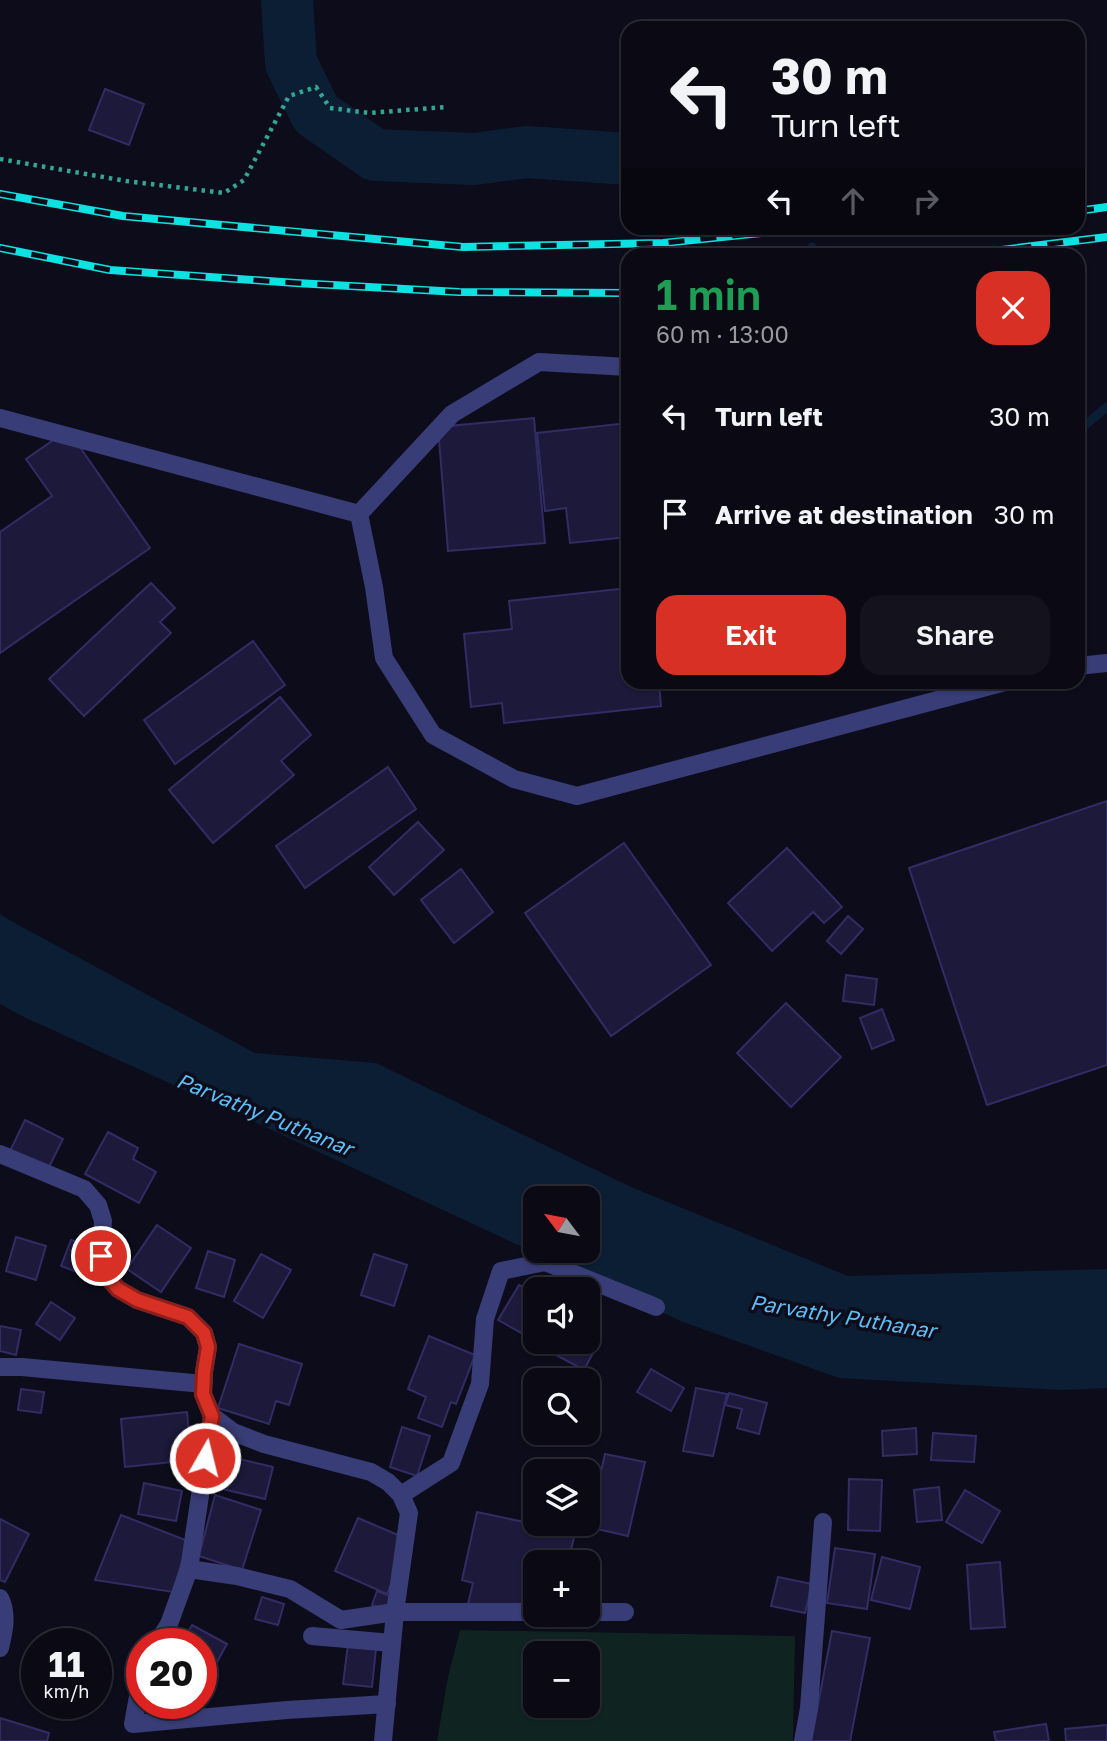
<!DOCTYPE html>
<html lang="en">
<head>
<meta charset="utf-8">
<style>
	:root { --surface:#0a0914; --page:#13121d; --text:#f1f3f6; --muted:#999aa0; --line:#2a2a34; --accent:#d93025 }
	body { margin:0; font-family:"Golos Text",sans-serif; background:var(--page); color:var(--text); height:100vh; display:flex; flex-direction:column; font-size:26px; white-space:nowrap }
	* { box-sizing:border-box; margin:0 }
	p { font-size:23px; color:var(--muted) }
	.icon { flex:none; width:38px; height:38px; fill:none; stroke:currentColor; stroke-width:2; stroke-linecap:round; stroke-linejoin:round }
	.map { position:relative; flex:1; overflow:hidden }
	.panel { position:absolute; left:621px; top:248px; width:464px; height:441px; display:flex; flex-direction:column; background:var(--surface); border-radius:21px; box-shadow:0 2px 5px #0004,0 0 0 2px var(--line) }
	.panel>* { flex:none }
	.hud { position:absolute; left:621px; top:21px; width:464px; height:214px; border-radius:21px; box-shadow:0 2px 5px #0004,0 0 0 2px var(--line); background:#0a0914; color:var(--text); overflow:hidden }
	.needle { width:46px; rotate:302deg }
	.tools { position:absolute; left:523px; top:1186px; display:grid; gap:14px }
	.tools a { display:grid; place-items:center; width:77px; height:77px; border-radius:14px; background:var(--surface); box-shadow:0 2px 5px #0004,0 0 0 2px var(--line); font-size:35px }
	.speed { position:absolute; left:21px; top:1628px; display:flex; gap:14px; font-size:35px; font-weight:700; text-align:center }
	.speed>* { display:grid; place-content:center; width:91px; height:91px; border-radius:50%; background:var(--surface); box-shadow:0 2px 5px #0004,0 0 0 2px var(--line); line-height:1 }
	.speed small { font-size:18px; font-weight:400 }
	.speed .limit { border:10px solid #d22; background:#fff; color:#111 }
	.pin { position:absolute; display:grid; place-items:center; width:60px; height:60px; color:#fff; margin:-30px; border:4px solid #fff; border-radius:50%; box-shadow:0 2px 7px #0007 }
	.me { position:absolute; width:77px; margin:-38px; rotate:8deg; stroke-linejoin:round; filter:drop-shadow(0 0 5px #0008) }
	.turn { display:flex; align-items:center; gap:24px; height:147px; padding:0 35px; font-size:32px }
	.turn .icon { width:91px; height:91px; stroke-width:2.5 }
	.turn b { display:block; font-size:49px; line-height:60px }
	.lanes { display:flex; align-items:center; height:66px; padding:0 35px; background:#0003; justify-content:center; gap:35px; direction:ltr }
	.lanes .off { opacity:.35 }
	.round { display:grid; place-items:center; flex:none; width:74px; height:74px; border-radius:21px; background:var(--page) }
	.head { display:flex; align-items:center; justify-content:space-between; height:119px; padding:0 35px }
	h1 { font-size:42px; font-weight:600; line-height:52px; color:#1e9e55 }
	.primary-button { display:flex; gap:14px; margin-top:auto; padding:14px 35px }
	.primary-button a { flex:1; height:80px; border-radius:21px; background:var(--accent); color:#fff; font-size:28px; font-weight:600; line-height:80px; text-align:center }
	.primary-button a+a { background:var(--page); color:var(--text) }
	ul { padding:0; list-style:none }
	li { display:flex; align-items:center; gap:21px; height:98px; padding:0 35px }
	li div { flex:1 }
	li b { display:block; font-size:26px }
	li em { font-style:normal }
	.map>svg:first-child { display:block }
	.green { fill:#0f2421; fill-rule:evenodd }
	.water { fill:#0b1e34; fill-rule:evenodd }
	.lines { fill:none; stroke-linecap:round; stroke-linejoin:round }
	.stream { stroke:#0b1e34; stroke-width:9 }
	.river { stroke:#0b1e34; stroke-width:52 }
	.building { fill:#1c193a; stroke:#322c65; stroke-width:2 }
	.path { stroke:#33a593; stroke-width:4.5; stroke-dasharray:3.5 5; stroke-linecap:butt }
	.minor { stroke:#393d77; stroke-width:18 }
	.rail-casing { stroke:#0de2e3; stroke-width:8 }
	.rail { stroke:#0d0c1a; stroke-width:5; stroke-dasharray:16; stroke-linecap:butt }
	.route-casing { stroke:#8d1f18; stroke-width:18 }
	.route { stroke:#d93025; stroke-width:12 }
	.labels { text-anchor:middle; dominant-baseline:central; stroke-width:7; stroke-linejoin:round; paint-order:stroke }
	.water-label { font-size:21px; font-style:italic; fill:#5cbef6; stroke:#0d0c1a }
</style>
</head>
<body>
<div class="map">
<svg width="1107" height="1741" viewBox="0 0 1107 1741">
	<rect width="100%" height="100%" fill="#0d0c1a"/>
	<path class="green" d="M460 1630 795 1636 793 1741H437L448 1677ZM536 1654H588V1706H536Z"/>
	<path class="water" d="M0 914 13 922 255 1053 376 1063 631 1187 848 1276 1107 1269V1388L1060 1390 839 1378 683 1322 233 1112 26 1018 0 1004ZM536 1199H588V1251H536Z"/>
	<g class="lines">
		<g class="stream">
			<polyline points="812,247 814,252"/>
			<polyline points="1078,431 1107,407"/>
		</g>
		<polyline class="river" points="287,0 291,63 316,114 375,155 474,159 527,152 628,159"/>
	</g>
	<g class="building">
		<polygon points="105,89 144,104 129,145 89,130"/>
		<polygon points="534,418 545,543 448,551 438,427"/>
		<polygon points="628,423 628,537 570,543 566,508 545,511 537,433"/>
		<polygon points="68,430 150,548 0,653 0,532 52,496 26,459"/>
		<polygon points="151,583 175,608 160,622 171,633 84,716 49,679"/>
		<polygon points="628,588 628,682 659,682 661,706 504,723 502,703 471,707 464,634 512,629 509,601"/>
		<polygon points="253,641 285,685 175,764 144,720"/>
		<polygon points="280,697 311,735 281,761 294,775 213,843 169,790"/>
		<polygon points="388,767 416,809 305,888 276,846"/>
		<polygon points="1107,801 1107,1065 987,1105 909,868"/>
		<polygon points="418,822 444,850 394,895 369,867"/>
		<polygon points="624,843 711,965 611,1036 525,913"/>
		<polygon points="787,848 842,907 824,923 813,912 772,951 728,903"/>
		<polygon points="461,869 493,912 454,943 421,900"/>
		<polygon points="848,916 863,929 841,954 827,941"/>
		<polygon points="846,975 877,979 874,1005 843,1001"/>
		<polygon points="786,1003 841,1057 791,1107 737,1053"/>
		<polygon points="882,1009 894,1040 872,1049 860,1018"/>
		<polygon points="25,1120 63,1139 47,1171 9,1153"/>
		<polygon points="108,1132 138,1148 133,1159 156,1172 139,1203 85,1174"/>
		<polygon points="157,1225 191,1248 161,1292 127,1269"/>
		<polygon points="16,1237 46,1246 36,1280 6,1271"/>
		<polygon points="71,1240 95,1249 85,1275 61,1266"/>
		<polygon points="208,1251 235,1260 224,1297 196,1288"/>
		<polygon points="261,1254 291,1270 263,1318 234,1301"/>
		<polygon points="374,1254 407,1265 394,1306 361,1295"/>
		<polygon points="519,1285 536,1294 536,1313 523,1334 498,1320"/>
		<polygon points="51,1302 75,1318 60,1340 36,1324"/>
		<polygon points="0,1326 21,1330 16,1355 0,1351"/>
		<polygon points="588,1331 601,1338 584,1370 541,1347 544,1342 588,1342"/>
		<polygon points="429,1336 475,1355 456,1404 451,1402 442,1427 418,1418 426,1397 408,1389"/>
		<polygon points="239,1344 302,1364 289,1405 276,1401 269,1424 218,1408"/>
		<polygon points="651,1369 684,1388 671,1411 637,1392"/>
		<polygon points="696,1388 727,1394 713,1456 683,1451"/>
		<polygon points="21,1389 44,1392 41,1413 18,1410"/>
		<polygon points="729,1393 767,1403 759,1434 737,1428 742,1409 725,1405"/>
		<polygon points="187,1412 191,1460 125,1467 121,1419"/>
		<polygon points="402,1427 430,1436 417,1476 390,1467"/>
		<polygon points="916,1428 917,1454 883,1456 882,1431"/>
		<polygon points="933,1433 976,1436 974,1462 931,1460"/>
		<polygon points="218,1454 273,1467 265,1499 210,1486"/>
		<polygon points="605,1454 645,1462 628,1536 588,1527"/>
		<polygon points="849,1479 882,1480 880,1531 848,1530"/>
		<polygon points="144,1483 182,1491 176,1521 138,1514"/>
		<polygon points="939,1487 942,1520 917,1522 914,1490"/>
		<polygon points="965,1490 1000,1511 982,1543 946,1522"/>
		<polygon points="215,1495 261,1510 242,1570 199,1556"/>
		<polygon points="477,1512 575,1533 568,1563 536,1563 536,1615 566,1615 563,1625 468,1604 473,1583 462,1580"/>
		<polygon points="121,1515 188,1541 173,1592 95,1580"/>
		<polygon points="358,1518 410,1540 387,1594 335,1571"/>
		<polygon points="0,1519 29,1534 5,1582 0,1580"/>
		<polygon points="835,1548 875,1554 867,1609 827,1603"/>
		<polygon points="882,1557 920,1567 910,1609 871,1600"/>
		<polygon points="1000,1562 1005,1627 971,1629 967,1565"/>
		<polygon points="778,1577 812,1584 805,1613 771,1606"/>
		<polygon points="377,1591 395,1598 389,1612 372,1605"/>
		<polygon points="262,1597 284,1604 278,1625 255,1619"/>
		<polygon points="192,1625 227,1644 201,1691 201,1643 182,1643"/>
		<polygon points="832,1631 870,1638 850,1741 811,1741"/>
		<polygon points="349,1636 377,1639 372,1687 343,1684"/>
		<polygon points="0,1718 49,1733 47,1741 0,1741"/>
		<polygon points="1046,1724 1049,1741 996,1741 994,1732"/>
		<polygon points="1107,1725 1107,1741 1066,1741 1065,1729"/>
	</g>
	<g class="lines">
		<polyline class="path" points="0,159 126,181 224,193 244,180 289,96 316,87 330,108 369,113 446,107"/>
		<g class="minor">
			<polyline points="0,418 359,514"/>
			<polyline points="359,514 374,587 384,658 433,735 514,779 577,796 1005,682"/>
			<polyline points="359,514 452,414 539,362 628,367"/>
			<polyline points="1078,666 1107,663"/>
			<polyline points="0,1154 84,1189 98,1205 103,1221 101,1256 103,1272 118,1289 137,1300 188,1317 204,1333 208,1347 204,1372 203,1394 212,1416 233,1432 264,1444 371,1472 388,1482 401,1495 409,1513 395,1612 383,1741"/>
			<polyline points="0,1367 22,1367 203,1384"/>
			<polyline points="401,1495 451,1463 480,1384 485,1319 501,1271 545,1262 656,1307"/>
			<polyline points="189,1569 237,1576 290,1589 341,1620 395,1612 536,1612"/>
			<path d="M0 1598C8 1614 4 1631 0 1648"/>
			<polyline points="588,1612 625,1612"/>
			<polyline points="312,1636 392,1643"/>
			<polyline points="157,1643 169,1624 189,1569 212,1416"/>
			<polyline points="142,1674 133,1724 287,1710 387,1704"/>
			<polyline points="803,1741 809,1708 823,1522"/>
		</g>
		<g class="rail-casing">
			<g id="rail">
				<polyline points="0,194 123,216 463,247 663,243 811,228"/>
				<polyline points="1078,211 1107,207"/>
				<polyline points="0,248 110,270 296,283 459,292 628,293"/>
				<polyline points="952,256 1107,237"/>
			</g>
		</g>
		<use href="#rail" class="rail"/>
	</g>
	<g class="lines">
		<g class="route-casing">
			<polyline id="route" points="101,1256 103,1272 118,1289 137,1300 188,1317 204,1333 208,1347 204,1372 203,1394 212,1416 205,1458"/>
		</g>
		<use href="#route" class="route"/>
	</g>
	<g class="labels">
		<g class="water-label">
			<text transform="translate(265 1114) rotate(22)">Parvathy Puthanar</text>
			<text transform="translate(843 1316) rotate(9)">Parvathy Puthanar</text>
		</g>
	</g>
</svg>
<div class="tools">
<a><svg class="needle" viewBox="-14 -14 28 28"><path d="M0-13l5 13h-10z" fill="#e53935"/><path d="M0 13l5-13h-10z" fill="#999aa0"/></svg></a>
<a><svg class="icon" aria-label="sound" viewBox="0 0 24 24"><path d="M4 9h4l5-4v14l-5-4H4zM17 9q2 3 0 6"/></svg></a>
<a><svg class="icon" aria-label="search" viewBox="0 0 24 24"><circle cx="10" cy="10" r="6"/><path d="M15 15l6 6"/></svg></a>
<a><svg class="icon" aria-label="layers" viewBox="0 0 24 24"><path d="M12 4l9 5-9 5-9-5zM3 14l9 5 9-5"/></svg></a>
<a>+</a>
<a>−</a>
</div>
<div class="speed"><div>11<small>km/h</small></div><div class="limit">20</div></div>
<div class="pin" style="left:101px;top:1256px;background:#d93025"><svg class="icon" aria-label="arrive" viewBox="0 0 24 24"><path d="M6 21V4h12l-3 4 3 4H6"/></svg></div>
<svg class="me" style="left:205px;top:1458px" viewBox="-20 -20 40 40"><circle r="17" fill="#d93025" stroke="#fff" stroke-width="3"/><path d="M0-11L8 9 0 5-8 9z" fill="#fff"/></svg>
<div class="hud">
<div class="turn"><svg class="icon" aria-label="left" viewBox="0 0 24 24"><path d="M17 20v-9H6M10 6l-5 5 5 5"/></svg><div><b>30 m</b>Turn left</div></div>
<div class="lanes"><svg class="icon" aria-label="left" viewBox="0 0 24 24"><path d="M17 20v-9H6M10 6l-5 5 5 5"/></svg><svg class="icon off" aria-label="ahead" viewBox="0 0 24 24"><path d="M12 20V5M6 11l6-6 6 6"/></svg><svg class="icon off" aria-label="right" viewBox="0 0 24 24"><path d="M7 20v-9h11M14 6l5 5-5 5"/></svg></div>
</div>
<section class="panel">
<div class="head"><div><h1>1 min</h1><p>60 m · 13:00</p></div><a class="round" style="background:#d93025;color:#fff"><svg class="icon" aria-label="close" viewBox="0 0 24 24"><path d="M6 6l12 12M18 6L6 18"/></svg></a></div>
<ul>
<li><svg class="icon" aria-label="left" viewBox="0 0 24 24"><path d="M17 20v-9H6M10 6l-5 5 5 5"/></svg><div><b>Turn left</b></div><em>30 m</em></li>
<li><svg class="icon" aria-label="arrive" viewBox="0 0 24 24"><path d="M6 21V4h12l-3 4 3 4H6"/></svg><div><b>Arrive at destination</b></div><em>30 m</em></li>
</ul>
<div class="primary-button"><a>Exit</a><a>Share</a></div>
</section>
</div>
</body>
</html>
